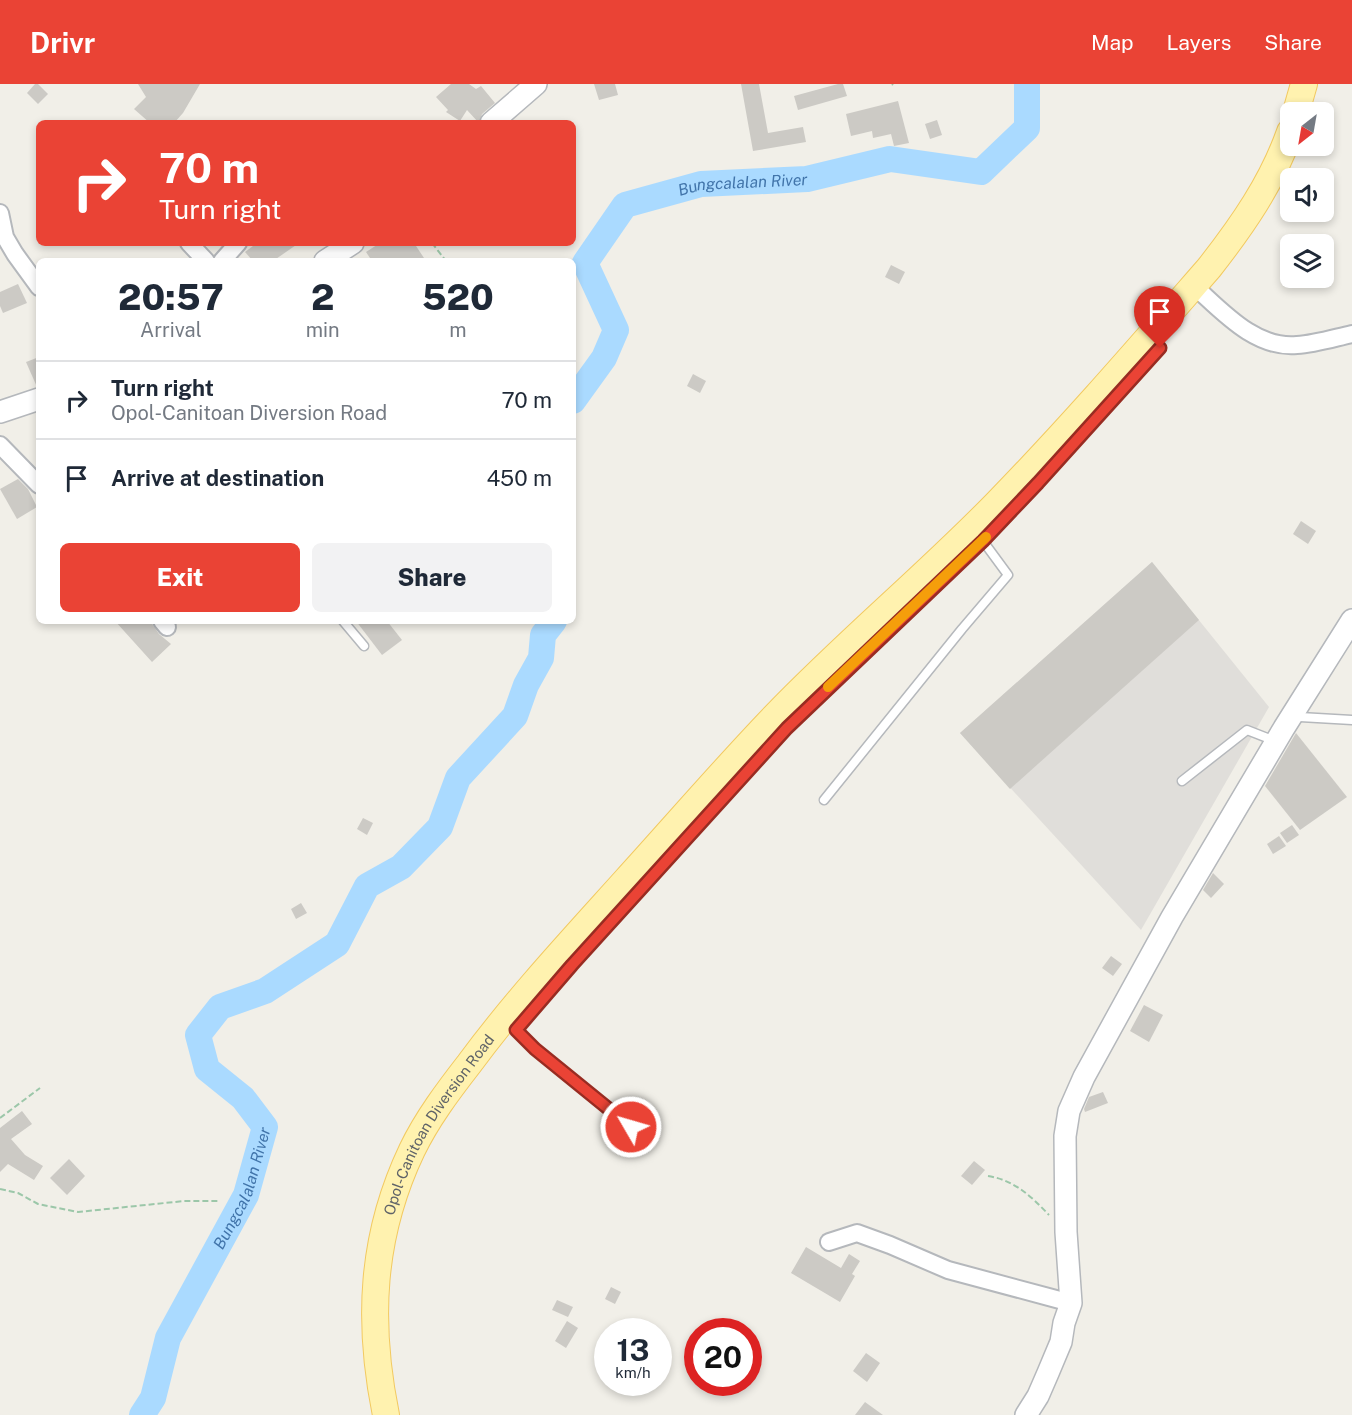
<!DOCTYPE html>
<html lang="en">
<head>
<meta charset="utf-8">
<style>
	:root { --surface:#fff; --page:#f2f2f3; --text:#1f2937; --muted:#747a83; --line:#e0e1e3; --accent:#ea4335 }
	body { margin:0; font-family:"Public Sans",sans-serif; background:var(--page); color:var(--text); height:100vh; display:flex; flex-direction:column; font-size:22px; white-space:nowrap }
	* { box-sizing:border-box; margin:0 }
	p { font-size:20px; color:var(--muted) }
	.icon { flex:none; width:33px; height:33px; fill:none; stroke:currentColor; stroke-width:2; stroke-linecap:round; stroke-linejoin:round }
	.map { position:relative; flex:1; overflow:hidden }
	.side { position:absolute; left:36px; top:174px; width:540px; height:366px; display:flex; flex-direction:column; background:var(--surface); border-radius:9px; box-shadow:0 3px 9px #0003 }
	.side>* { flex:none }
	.banner { position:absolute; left:36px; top:36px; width:540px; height:126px; border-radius:9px; box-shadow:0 3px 9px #0003; background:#ea4335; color:#fff; overflow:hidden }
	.needle { width:39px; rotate:211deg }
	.tools { position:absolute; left:1280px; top:18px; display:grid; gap:12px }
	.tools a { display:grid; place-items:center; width:54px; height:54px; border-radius:9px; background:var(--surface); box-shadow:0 3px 9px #0003; font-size:30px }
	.speed { position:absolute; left:594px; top:1234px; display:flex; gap:12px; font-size:30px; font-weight:700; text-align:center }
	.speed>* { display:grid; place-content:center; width:78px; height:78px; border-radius:50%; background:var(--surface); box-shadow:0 3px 9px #0003; line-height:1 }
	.speed small { font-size:15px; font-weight:400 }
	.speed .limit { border:9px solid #d22; background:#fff; color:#111 }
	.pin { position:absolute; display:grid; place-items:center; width:51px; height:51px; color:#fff; margin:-62px -26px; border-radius:50% 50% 50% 0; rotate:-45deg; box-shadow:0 0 6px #0007 }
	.pin .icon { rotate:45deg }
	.me { position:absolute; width:66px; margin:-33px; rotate:308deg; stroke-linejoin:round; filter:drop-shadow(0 0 4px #0008) }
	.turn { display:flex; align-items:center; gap:21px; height:126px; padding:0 24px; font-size:27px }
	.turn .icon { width:78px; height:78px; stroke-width:2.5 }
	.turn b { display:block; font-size:42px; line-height:51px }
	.eta { display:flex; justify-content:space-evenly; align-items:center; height:102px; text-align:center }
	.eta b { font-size:36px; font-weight:800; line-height:42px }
	.cta { display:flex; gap:12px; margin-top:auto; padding:12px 24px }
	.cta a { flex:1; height:69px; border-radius:9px; background:var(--accent); color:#fff; font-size:24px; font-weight:800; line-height:69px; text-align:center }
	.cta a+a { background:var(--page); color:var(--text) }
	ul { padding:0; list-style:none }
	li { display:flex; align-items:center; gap:18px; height:78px; padding:0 24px; border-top:2px solid var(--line) }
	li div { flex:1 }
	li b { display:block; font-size:22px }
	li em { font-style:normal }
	header { display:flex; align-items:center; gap:36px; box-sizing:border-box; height:84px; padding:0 30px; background:var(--accent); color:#fff }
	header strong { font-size:28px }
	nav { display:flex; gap:33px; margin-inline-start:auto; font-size:21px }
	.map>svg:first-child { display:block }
	.industrial { fill:#e0deda }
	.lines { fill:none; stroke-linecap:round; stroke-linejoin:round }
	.river { stroke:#aadaff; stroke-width:26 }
	.building { fill:#cccac5 }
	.service-casing { stroke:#b5b8bc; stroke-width:11 }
	.minor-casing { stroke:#b5b8bc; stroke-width:20 }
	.tertiary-casing { stroke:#b5b8bc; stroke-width:24 }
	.primary-casing { stroke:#f2c960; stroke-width:28 }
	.path { stroke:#9cc7a9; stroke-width:2; stroke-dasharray:6 3; stroke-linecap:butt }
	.service { stroke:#fff; stroke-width:8 }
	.minor { stroke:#fff; stroke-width:16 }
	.tertiary { stroke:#fff; stroke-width:21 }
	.primary { stroke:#fff2af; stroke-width:26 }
	.route-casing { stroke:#982c22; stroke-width:15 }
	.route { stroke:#ea4335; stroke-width:10 }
	.slow { stroke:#f59e0b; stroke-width:10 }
	.labels { text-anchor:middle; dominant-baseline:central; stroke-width:6; stroke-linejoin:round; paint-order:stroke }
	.street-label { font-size:15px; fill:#5f6368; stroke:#fff }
	.water-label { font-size:16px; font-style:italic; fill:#4174aa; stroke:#fff }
</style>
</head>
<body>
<header>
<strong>Drivr</strong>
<nav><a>Map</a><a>Layers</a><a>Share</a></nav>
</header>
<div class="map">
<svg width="1352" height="1331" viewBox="0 0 1352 1331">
	<rect width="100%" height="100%" fill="#f1efe8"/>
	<polygon class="industrial" points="1152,478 1269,623 1141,846 960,649"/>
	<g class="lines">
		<g class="river">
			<path id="s1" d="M573 317 604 274 616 246 585 179 625 121 701 100 807 95 890 75 981 88 1027 44V0"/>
			<path id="s2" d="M142 1331 153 1314 168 1254 246 1111 265 1043 243 1014 207 985 198 951 220 923 265 907 337 860 367 802 401 783 440 743 458 694 515 632 526 601 541 574 543 551 554 537"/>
		</g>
	</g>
	<g class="building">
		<polygon points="35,0 38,0 48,10 38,20 27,9"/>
		<polygon points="138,0 200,0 183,29 174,39 150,39 134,25 146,13"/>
		<polygon points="451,0 469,0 476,5 481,2 495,19 482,30 479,39 467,26 460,37 446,28 448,26 436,13"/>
		<polygon points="594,0 615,0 618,11 599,16"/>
		<polygon points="741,0 759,0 768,49 803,43 806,58 753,67"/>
		<polygon points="838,0 843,0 847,12 798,26 794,12"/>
		<polygon points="898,17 909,59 894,62 891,50 873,54 872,47 851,52 846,30"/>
		<polygon points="937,36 942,51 930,55 925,40"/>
		<polygon points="257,159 299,159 273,177 253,177 245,168"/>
		<polygon points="380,159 414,159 426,177 372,177 366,168"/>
		<polygon points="891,181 905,188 899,200 885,193"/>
		<polygon points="18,200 27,219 3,229 0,222 0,208"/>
		<polygon points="39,273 39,303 37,303 26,278"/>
		<polygon points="693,290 706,297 700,309 687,302"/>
		<polygon points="18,395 28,405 37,423 17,435 0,405"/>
		<polygon points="1301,437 1316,447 1308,460 1293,450"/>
		<polygon points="1152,478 1199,536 1010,705 960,649"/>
		<polygon points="115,537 150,537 159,550 171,560 152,578"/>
		<polygon points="356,537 387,537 402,556 382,571"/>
		<polygon points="1296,649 1347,713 1300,746 1265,702"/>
		<polygon points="363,734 373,739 367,751 357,745"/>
		<polygon points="1292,741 1299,751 1287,759 1280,749"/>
		<polygon points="1279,752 1286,762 1273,770 1267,760"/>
		<polygon points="1213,789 1224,800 1211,814 1203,806"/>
		<polygon points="301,819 307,829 296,835 291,825"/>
		<polygon points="1111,872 1122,880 1113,892 1102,884"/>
		<polygon points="1144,921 1163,931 1149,958 1130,947"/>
		<polygon points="1103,1008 1108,1019 1085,1028 1084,1025 1089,1013"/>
		<polygon points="22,1027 32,1040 11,1055 25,1071 43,1082 34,1096 8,1080 0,1088 0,1044"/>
		<polygon points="69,1075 85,1092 67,1111 50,1094"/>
		<polygon points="974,1077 985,1086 972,1101 961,1092"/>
		<polygon points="806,1163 841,1184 849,1170 860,1177 852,1190 855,1192 840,1218 791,1189"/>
		<polygon points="611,1203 621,1208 615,1220 605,1215"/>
		<polygon points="557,1216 573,1223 568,1233 552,1226"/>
		<polygon points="567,1237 578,1244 566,1264 555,1257"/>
		<polygon points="866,1269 880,1279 867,1298 853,1287"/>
		<polygon points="865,1318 883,1331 855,1331"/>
	</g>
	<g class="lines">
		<g class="service-casing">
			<g id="service">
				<polyline points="343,537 364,562"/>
				<polyline points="1293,630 1300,633 1352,636"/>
				<polyline points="1182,697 1247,646 1275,657"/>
				<polyline points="824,716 962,545 1008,491 983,457"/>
				<polyline points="516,946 535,965 631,1043"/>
			</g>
		</g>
		<g class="minor-casing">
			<g id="minor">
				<polyline points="0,129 5,153 15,170 39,203"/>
				<polyline points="189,159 206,177"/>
				<polyline points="222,177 238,159"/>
				<path d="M1194 202C1222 227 1255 265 1297 261 1315 260 1334 254 1352 250"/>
				<polyline points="0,361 39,401"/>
				<polyline points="162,537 167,543"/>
				<polyline points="829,1158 857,1149 890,1161 948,1186 1071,1219"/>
			</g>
		</g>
		<g class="tertiary-casing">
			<g id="tertiary">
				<polyline points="491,39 536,0"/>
				<polyline points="325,177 353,159"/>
				<polyline points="0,328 39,315"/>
				<polyline points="1026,1331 1038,1312 1048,1289 1061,1258 1064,1239 1071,1219 1066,1148 1065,1052 1069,1027 1084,993 1172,833 1284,644 1352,536"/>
			</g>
		</g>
		<g class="primary-casing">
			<g id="primary">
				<polyline points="1296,28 1304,0"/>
				<path id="s3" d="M386 1331C367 1238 371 1152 412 1066 427 1035 448 1007 469 980 517 915 572 856 626 796 676 741 724 685 775 632 846 558 926 492 997 419 1071 343 1140 263 1209 184 1242 142 1272 99 1290 48"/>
			</g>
		</g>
		<g class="path">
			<polyline points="892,0 893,1"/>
			<polyline points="432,159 446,177"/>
			<polyline points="0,1034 40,1004"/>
			<path d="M988 1092C1014 1096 1031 1112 1049 1131"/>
			<polyline points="0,1105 18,1109 38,1120 78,1128 184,1117 219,1117"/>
		</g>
		<use href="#service" class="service"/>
		<use href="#minor" class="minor"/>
		<use href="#tertiary" class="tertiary"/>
		<use href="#primary" class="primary"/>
	</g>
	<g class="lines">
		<g class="route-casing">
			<polyline id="route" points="631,1043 535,965 516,946 572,881 787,644 983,457 1038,399 1160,264"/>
		</g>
		<use href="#route" class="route"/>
		<polyline class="slow" points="828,603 986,453"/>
	</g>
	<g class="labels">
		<g class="street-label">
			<text stroke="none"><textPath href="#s3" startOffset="306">Opol-Canitoan Diversion Road</textPath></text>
		</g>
		<g class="water-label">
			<text stroke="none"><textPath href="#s1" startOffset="348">Bungcalalan River</textPath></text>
			<text stroke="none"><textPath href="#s2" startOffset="250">Bungcalalan River</textPath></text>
		</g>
	</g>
</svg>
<div class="tools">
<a><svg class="needle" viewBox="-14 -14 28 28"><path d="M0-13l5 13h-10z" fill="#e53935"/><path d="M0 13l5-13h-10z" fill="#747a83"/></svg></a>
<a><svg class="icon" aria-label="sound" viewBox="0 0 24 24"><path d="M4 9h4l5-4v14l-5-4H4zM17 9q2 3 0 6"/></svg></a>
<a><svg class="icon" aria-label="layers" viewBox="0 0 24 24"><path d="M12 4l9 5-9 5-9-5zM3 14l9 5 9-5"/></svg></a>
</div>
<div class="speed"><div>13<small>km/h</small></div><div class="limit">20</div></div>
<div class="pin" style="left:1160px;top:264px;background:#d93025"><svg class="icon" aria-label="arrive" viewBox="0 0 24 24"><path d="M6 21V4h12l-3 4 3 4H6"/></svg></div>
<svg class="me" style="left:631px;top:1043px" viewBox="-20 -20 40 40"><circle r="17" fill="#ea4335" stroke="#fff" stroke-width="3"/><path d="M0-11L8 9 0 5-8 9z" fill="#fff"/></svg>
<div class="banner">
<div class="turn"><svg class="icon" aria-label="right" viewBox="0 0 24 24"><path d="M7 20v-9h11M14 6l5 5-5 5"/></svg><div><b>70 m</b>Turn right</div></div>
</div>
<section class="side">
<div class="eta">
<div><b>20:57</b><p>Arrival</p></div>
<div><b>2</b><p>min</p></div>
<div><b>520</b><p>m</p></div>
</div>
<ul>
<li><svg class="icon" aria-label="right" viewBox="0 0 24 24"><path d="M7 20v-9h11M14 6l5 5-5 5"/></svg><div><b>Turn right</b><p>Opol-Canitoan Diversion Road</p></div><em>70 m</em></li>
<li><svg class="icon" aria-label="arrive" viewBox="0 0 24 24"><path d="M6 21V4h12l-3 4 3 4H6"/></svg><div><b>Arrive at destination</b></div><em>450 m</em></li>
</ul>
<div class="cta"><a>Exit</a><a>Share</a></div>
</section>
</div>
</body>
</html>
